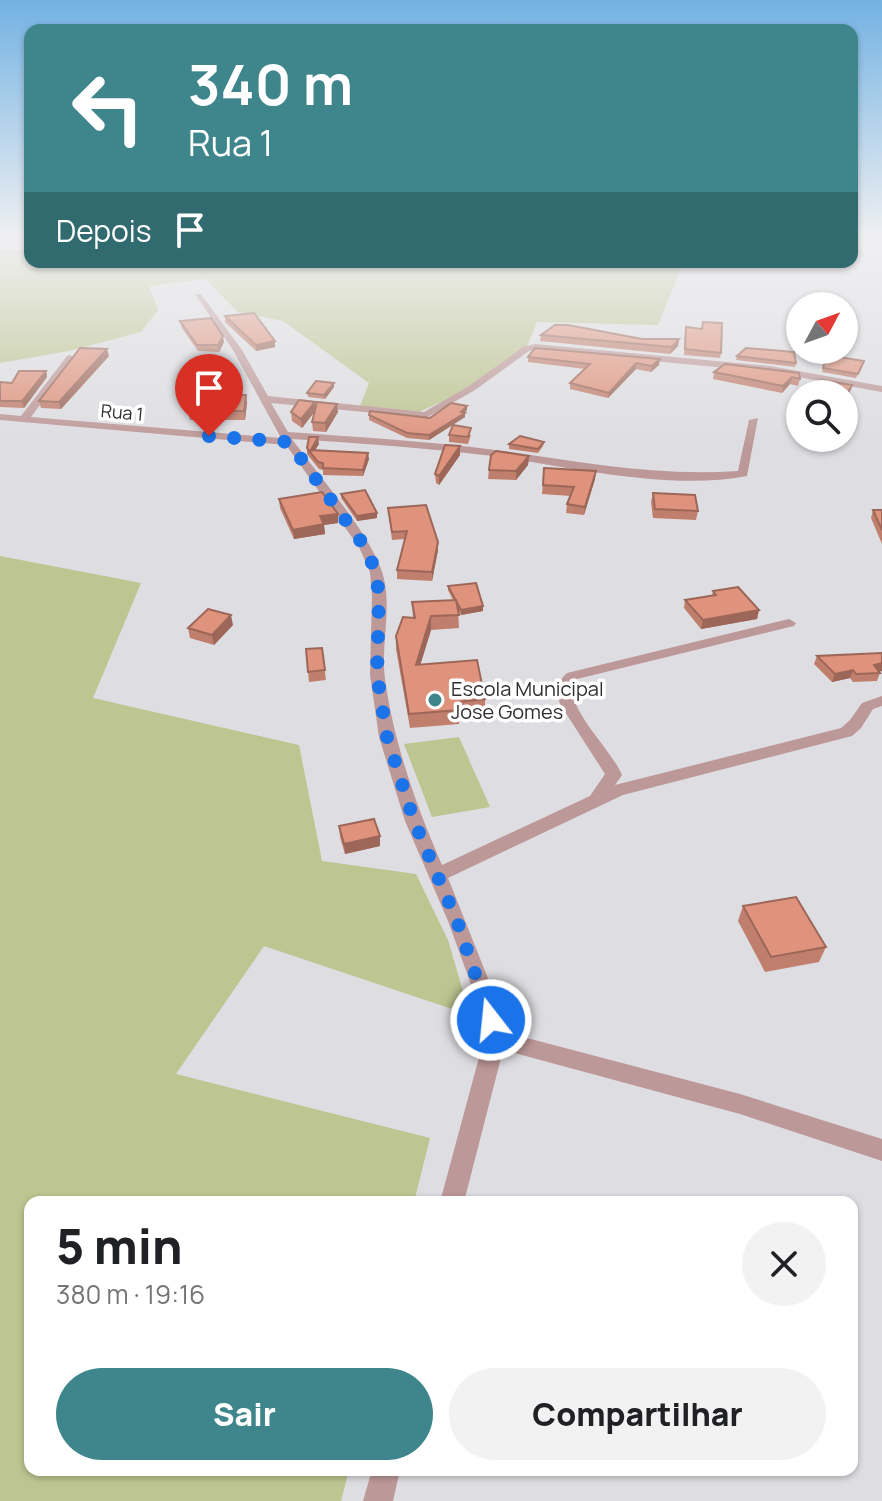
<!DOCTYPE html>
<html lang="pt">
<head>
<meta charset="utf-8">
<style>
	:root { --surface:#fff; --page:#f2f2f2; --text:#202124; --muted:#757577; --accent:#3e868b }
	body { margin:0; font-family:Manrope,sans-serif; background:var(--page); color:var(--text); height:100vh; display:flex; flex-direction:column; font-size:30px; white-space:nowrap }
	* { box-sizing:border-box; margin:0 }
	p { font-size:26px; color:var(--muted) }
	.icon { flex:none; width:44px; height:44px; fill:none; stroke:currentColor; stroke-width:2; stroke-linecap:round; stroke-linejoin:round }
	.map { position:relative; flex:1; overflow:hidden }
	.sheet { position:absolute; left:24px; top:1196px; width:834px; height:280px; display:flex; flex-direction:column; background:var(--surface); border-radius:16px; box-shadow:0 2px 6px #0004 }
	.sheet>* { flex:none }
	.hud { position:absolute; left:24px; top:24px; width:834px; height:244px; border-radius:16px; box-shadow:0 2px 6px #0004; background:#3e868b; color:#fff; overflow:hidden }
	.needle { width:52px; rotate:49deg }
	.fabs { position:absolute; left:786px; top:292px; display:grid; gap:16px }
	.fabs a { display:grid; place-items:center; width:72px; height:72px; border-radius:50%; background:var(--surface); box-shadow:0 2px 6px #0004; font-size:40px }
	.pin { position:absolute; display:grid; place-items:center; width:68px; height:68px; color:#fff; margin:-82px -34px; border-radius:50% 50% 50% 0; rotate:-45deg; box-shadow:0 0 8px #0007 }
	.pin .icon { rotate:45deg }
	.me { position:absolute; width:88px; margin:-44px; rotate:344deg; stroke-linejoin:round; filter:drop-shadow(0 0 6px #0008) }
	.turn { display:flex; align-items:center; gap:28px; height:168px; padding:0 32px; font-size:36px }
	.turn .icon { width:104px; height:104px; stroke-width:2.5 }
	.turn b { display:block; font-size:56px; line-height:68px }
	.then { display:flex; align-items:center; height:76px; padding:0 32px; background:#0003; gap:16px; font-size:30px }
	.round { display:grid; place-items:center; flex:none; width:84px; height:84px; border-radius:42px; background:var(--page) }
	.headline { display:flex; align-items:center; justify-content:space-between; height:136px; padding:0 32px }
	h1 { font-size:48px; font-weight:800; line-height:60px }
	.action { display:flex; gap:16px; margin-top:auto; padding:16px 32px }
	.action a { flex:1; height:92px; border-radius:48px; background:var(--accent); color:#fff; font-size:32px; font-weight:800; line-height:92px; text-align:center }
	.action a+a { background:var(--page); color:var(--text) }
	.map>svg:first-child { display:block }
	.green { fill:#bdc590 }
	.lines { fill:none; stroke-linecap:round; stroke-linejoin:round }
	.street { fill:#bd9898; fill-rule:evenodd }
	.wall { fill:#c07e6c }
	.shaded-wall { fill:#9c6758 }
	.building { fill:#df937d; stroke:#9c6758; stroke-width:2 }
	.route { stroke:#1a73e8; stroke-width:14; stroke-dasharray:0 25.2 }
	.poi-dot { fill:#3e868b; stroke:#fff; stroke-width:3 }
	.labels { text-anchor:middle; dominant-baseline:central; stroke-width:7; stroke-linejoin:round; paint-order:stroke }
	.far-street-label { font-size:18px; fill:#2f2f30; stroke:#fff }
	.poi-label { font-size:20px; fill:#2f2f30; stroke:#fff; text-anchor:start }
</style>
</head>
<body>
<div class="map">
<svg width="882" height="1501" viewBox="0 0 882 1501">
	<rect width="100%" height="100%" fill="#dedde1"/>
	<g class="green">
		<polygon points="0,251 30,255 30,262 645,262 682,266 658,325 537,322 526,349 472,388 412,415 359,409 369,383 283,321 238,312 205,279 149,286 158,310 141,332 69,351 0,363"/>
		<polygon points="0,556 141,583 93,698 299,745 322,861 416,874 448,940 470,1015 264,946 176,1074 430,1138 414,1202 30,1202 30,1470 349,1470 341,1501 0,1501"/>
		<polygon points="459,737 490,807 432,817 404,744"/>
	</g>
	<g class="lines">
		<g class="street">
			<polygon points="30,245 30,250 19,255 0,253 0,249 18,251"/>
			<path d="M195 294H201L242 350 268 396 424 412 469 386 523 347 535 344 770 366 882 386V392L770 372 535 350 529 351 475 390 426 418 271 403 288 432C357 437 426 441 495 450 576 461 656 477 738 471L749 420 758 418 747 476C670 491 570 467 493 456 426 448 359 443 292 439 318 475 367 530 381 569 394 604 380 644 385 679 394 744 416 805 442 865L590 796 605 774 560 704C556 690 556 683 567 673L789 619 796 623 794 626 577 679 572 684C570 714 610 747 622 775L615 785 841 728 850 720 862 703 882 696V706L873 709 861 728 852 736 623 795 448 878 497 1001 504 1032 740 1094 882 1139V1161L740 1114 503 1050 464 1202H440L484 1039 477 1001 448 921 405 821 379 737 370 675 372 597 370 572 359 547 286 445 0 420V414L21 416 67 356 70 355 75 358 31 417 281 438 233 350Z"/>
			<polygon points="372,1470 400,1470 393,1501 363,1501"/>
		</g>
	</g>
	<g class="wall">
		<polygon points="225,316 275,341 275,347 256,351 225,322"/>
		<polygon points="180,321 224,342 219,352 198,351 182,328"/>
		<polygon points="703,322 721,353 720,358 684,355 685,333 702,329"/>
		<polygon points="541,335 642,339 679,339 678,346 670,354 540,341"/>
		<polygon points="826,355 864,361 856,378 822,372"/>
		<polygon points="109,356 61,409 41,408 39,401"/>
		<polygon points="737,356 796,363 795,367 736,360"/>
		<polygon points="528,357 659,365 651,372 636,369 608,398 570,389 570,383 585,369 528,362"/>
		<polygon points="725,364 800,379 798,386 790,384 782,393 713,379 714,372"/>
		<polygon points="46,371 47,377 24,408 0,407 0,382 12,383"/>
		<polygon points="821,380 852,385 847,397 844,396 844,394 834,394 818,390"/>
		<polygon points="334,383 334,387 325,399 308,397 307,393"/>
		<polygon points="315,402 315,408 338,412 326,432 313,431 312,422 314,412 302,428 292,421 291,412"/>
		<polygon points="247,403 245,420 190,420 188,411"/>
		<polygon points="467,410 465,412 465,417 429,440 407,438 369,420 369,415 430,418"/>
		<polygon points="449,435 471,435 468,444 449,442"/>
		<polygon points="544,442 543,446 538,453 509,449 509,444"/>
		<polygon points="319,444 315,450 369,459 363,476 323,475 323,470 319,469 307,454 307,448"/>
		<polygon points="460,446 460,455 439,485 436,483 435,474"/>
		<polygon points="529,456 528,465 516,480 488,479 489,470"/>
		<polygon points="544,468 595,479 584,515 566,513 567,504 571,496 542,494"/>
		<polygon points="653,493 698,511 696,520 653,518 651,502"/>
		<polygon points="341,494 377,513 377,518 357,521 341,498"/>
		<polygon points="279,499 338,514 338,523 324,525 325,534 294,539 280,508"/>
		<polygon points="388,508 438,542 438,550 432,581 397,579 397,570 405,539 392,540"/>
		<polygon points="873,510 882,510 882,544 871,518"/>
		<polygon points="448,586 483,606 483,611 461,615 458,610 459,628 431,630 420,665 485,699 485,713 459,715 459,724 410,728 396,649 396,636 413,618 412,602 453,600 448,590"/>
		<polygon points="713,591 759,610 757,619 701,629 684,608 685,600 712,596"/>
		<polygon points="233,625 214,645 190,638 188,628"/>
		<polygon points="322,648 326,680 309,682 306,649"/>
		<polygon points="882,653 882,671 879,672 880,673 877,681 853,682 850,678 832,682 814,664 817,656"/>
		<polygon points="339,826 380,846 345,854 340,837"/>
		<polygon points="743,906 826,947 819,962 765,972 738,921"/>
	</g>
	<g class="shaded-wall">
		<polygon points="223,336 224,342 219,352 218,345"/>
		<polygon points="679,339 678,346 670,354 672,347"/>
		<polygon points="275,341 275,347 256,351 256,345"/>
		<polygon points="107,349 109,356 61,409 59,402"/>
		<polygon points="660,359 659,365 651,372 652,366"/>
		<polygon points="636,363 636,369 608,398 609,393"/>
		<polygon points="46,371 47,377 24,408 22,401"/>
		<polygon points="792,377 790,384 782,393 783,386"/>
		<polygon points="334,383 334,387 325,399 324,395"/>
		<polygon points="246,395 247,403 245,420 244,411"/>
		<polygon points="315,402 316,410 302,428 301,419"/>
		<polygon points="337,404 338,412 326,432 325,423"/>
		<polygon points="467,406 467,410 463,414 465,413 465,417 429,440 429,435"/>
		<polygon points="318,437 319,444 312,455 311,450"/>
		<polygon points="460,446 460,455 439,485 439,476"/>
		<polygon points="368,453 369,459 363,476 363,470"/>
		<polygon points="529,456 528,465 516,480 516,471"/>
		<polygon points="596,471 595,479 584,515 585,507"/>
		<polygon points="377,513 377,518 357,521 357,516"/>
		<polygon points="338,514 338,523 324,525 325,534 294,539 293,530 320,516"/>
		<polygon points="438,542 438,550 432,581 432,572"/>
		<polygon points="483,606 483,611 461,615 461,610"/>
		<polygon points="759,610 757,619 701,629 703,620"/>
		<polygon points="231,615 233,625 214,645 212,635"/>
		<polygon points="431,616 431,630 416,679 416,665"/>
		<polygon points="882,663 882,671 871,673 874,665"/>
		<polygon points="853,670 850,678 832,682 835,674"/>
		<polygon points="380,836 380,846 345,854 344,844"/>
	</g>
	<g class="building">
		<polygon points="254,313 275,341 256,345 225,316"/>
		<polygon points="211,318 223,336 218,345 197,345 180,321"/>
		<polygon points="703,322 722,323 721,353 685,349 686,327 702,329"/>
		<polygon points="555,325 568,325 642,339 679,339 672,347 541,335"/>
		<polygon points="80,348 107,349 59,402 39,401"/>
		<polygon points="535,348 660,359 652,366 636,363 609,393 570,383 590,364 528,357"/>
		<polygon points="746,348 794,352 796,363 737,356"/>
		<polygon points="826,355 864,361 858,374 823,368"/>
		<polygon points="725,364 799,373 800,379 792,377 783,386 714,372"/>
		<polygon points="19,371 46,371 22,401 0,401 0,382 12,383"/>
		<polygon points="821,380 852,385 848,393 819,386"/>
		<polygon points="316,381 334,383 324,395 307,393"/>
		<polygon points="195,395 246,395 244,411 188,411"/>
		<polygon points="299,400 315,402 301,419 291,412"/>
		<polygon points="317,402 337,404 325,423 312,422"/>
		<polygon points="451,403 467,406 461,412 465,413 429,435 407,433 369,415 370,411 430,418"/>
		<polygon points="453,425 471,428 468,437 449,435"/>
		<polygon points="520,436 544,442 538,449 509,444"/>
		<polygon points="309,437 318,437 311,450 368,453 363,470 323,468 323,463 318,462 307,448"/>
		<polygon points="445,445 460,446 439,476 435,474"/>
		<polygon points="496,451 529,456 516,471 489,470 491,455"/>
		<polygon points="544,468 596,471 585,507 567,504 574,487 543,485"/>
		<polygon points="365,490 377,513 357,516 341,494"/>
		<polygon points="322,492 338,514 320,516 324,524 293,530 279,499"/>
		<polygon points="653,493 695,495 698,511 655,509"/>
		<polygon points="426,505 438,542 432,572 397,570 407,531 392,532 388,508"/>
		<polygon points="873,510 882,510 882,530"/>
		<polygon points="476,583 483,606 461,610 448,586"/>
		<polygon points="738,587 759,610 703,620 685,600 716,595 713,591"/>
		<polygon points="456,600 459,615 431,616 416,665 477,660 485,699 457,702 459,710 409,714 396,636 403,617 415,618 412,602"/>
		<polygon points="208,609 231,615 212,635 188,628"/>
		<polygon points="322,648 325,670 308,672 306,649"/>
		<polygon points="882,653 882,663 874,665 880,673 856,674 853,670 835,674 817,656"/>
		<polygon points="374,819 380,836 344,844 339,826"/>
		<polygon points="796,897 826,947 771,957 743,906"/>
	</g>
	<linearGradient id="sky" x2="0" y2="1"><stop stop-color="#73b2e3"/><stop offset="0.53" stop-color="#f0f0f2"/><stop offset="1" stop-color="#f0f0f2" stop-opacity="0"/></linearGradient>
	<rect width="882" height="449" fill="url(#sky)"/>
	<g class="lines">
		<polyline class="route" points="209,436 289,442 365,547 376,572 379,597 377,675 387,737 414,821 457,921 491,1020"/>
	</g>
	<circle class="poi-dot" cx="435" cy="700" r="8"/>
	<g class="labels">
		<g class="far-street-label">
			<text transform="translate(122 412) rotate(5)">Rua 1</text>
		</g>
		<g class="poi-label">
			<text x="451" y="688">Escola Municipal<tspan x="451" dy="23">Jose Gomes</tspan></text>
		</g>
	</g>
</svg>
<div class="fabs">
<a><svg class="needle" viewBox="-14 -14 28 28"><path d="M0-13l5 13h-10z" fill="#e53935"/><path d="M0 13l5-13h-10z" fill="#757577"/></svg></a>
<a><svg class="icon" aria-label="search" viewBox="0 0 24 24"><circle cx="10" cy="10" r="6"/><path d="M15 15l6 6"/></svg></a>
</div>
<div class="pin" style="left:209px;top:436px;background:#d93025"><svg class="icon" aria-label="arrive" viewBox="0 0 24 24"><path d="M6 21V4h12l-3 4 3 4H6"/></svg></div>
<svg class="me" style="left:491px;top:1020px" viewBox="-20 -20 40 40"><circle r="17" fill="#1a73e8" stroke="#fff" stroke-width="3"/><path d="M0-11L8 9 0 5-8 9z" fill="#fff"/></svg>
<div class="hud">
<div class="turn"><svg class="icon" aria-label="left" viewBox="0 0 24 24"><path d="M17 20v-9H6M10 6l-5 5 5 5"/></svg><div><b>340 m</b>Rua 1</div></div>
<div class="then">Depois<svg class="icon" aria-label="arrive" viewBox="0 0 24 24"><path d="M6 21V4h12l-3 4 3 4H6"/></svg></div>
</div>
<section class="sheet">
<div class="headline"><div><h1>5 min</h1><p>380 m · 19:16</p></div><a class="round"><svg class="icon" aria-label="close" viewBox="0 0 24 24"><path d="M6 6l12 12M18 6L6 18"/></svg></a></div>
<div class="action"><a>Sair</a><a>Compartilhar</a></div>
</section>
</div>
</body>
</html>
